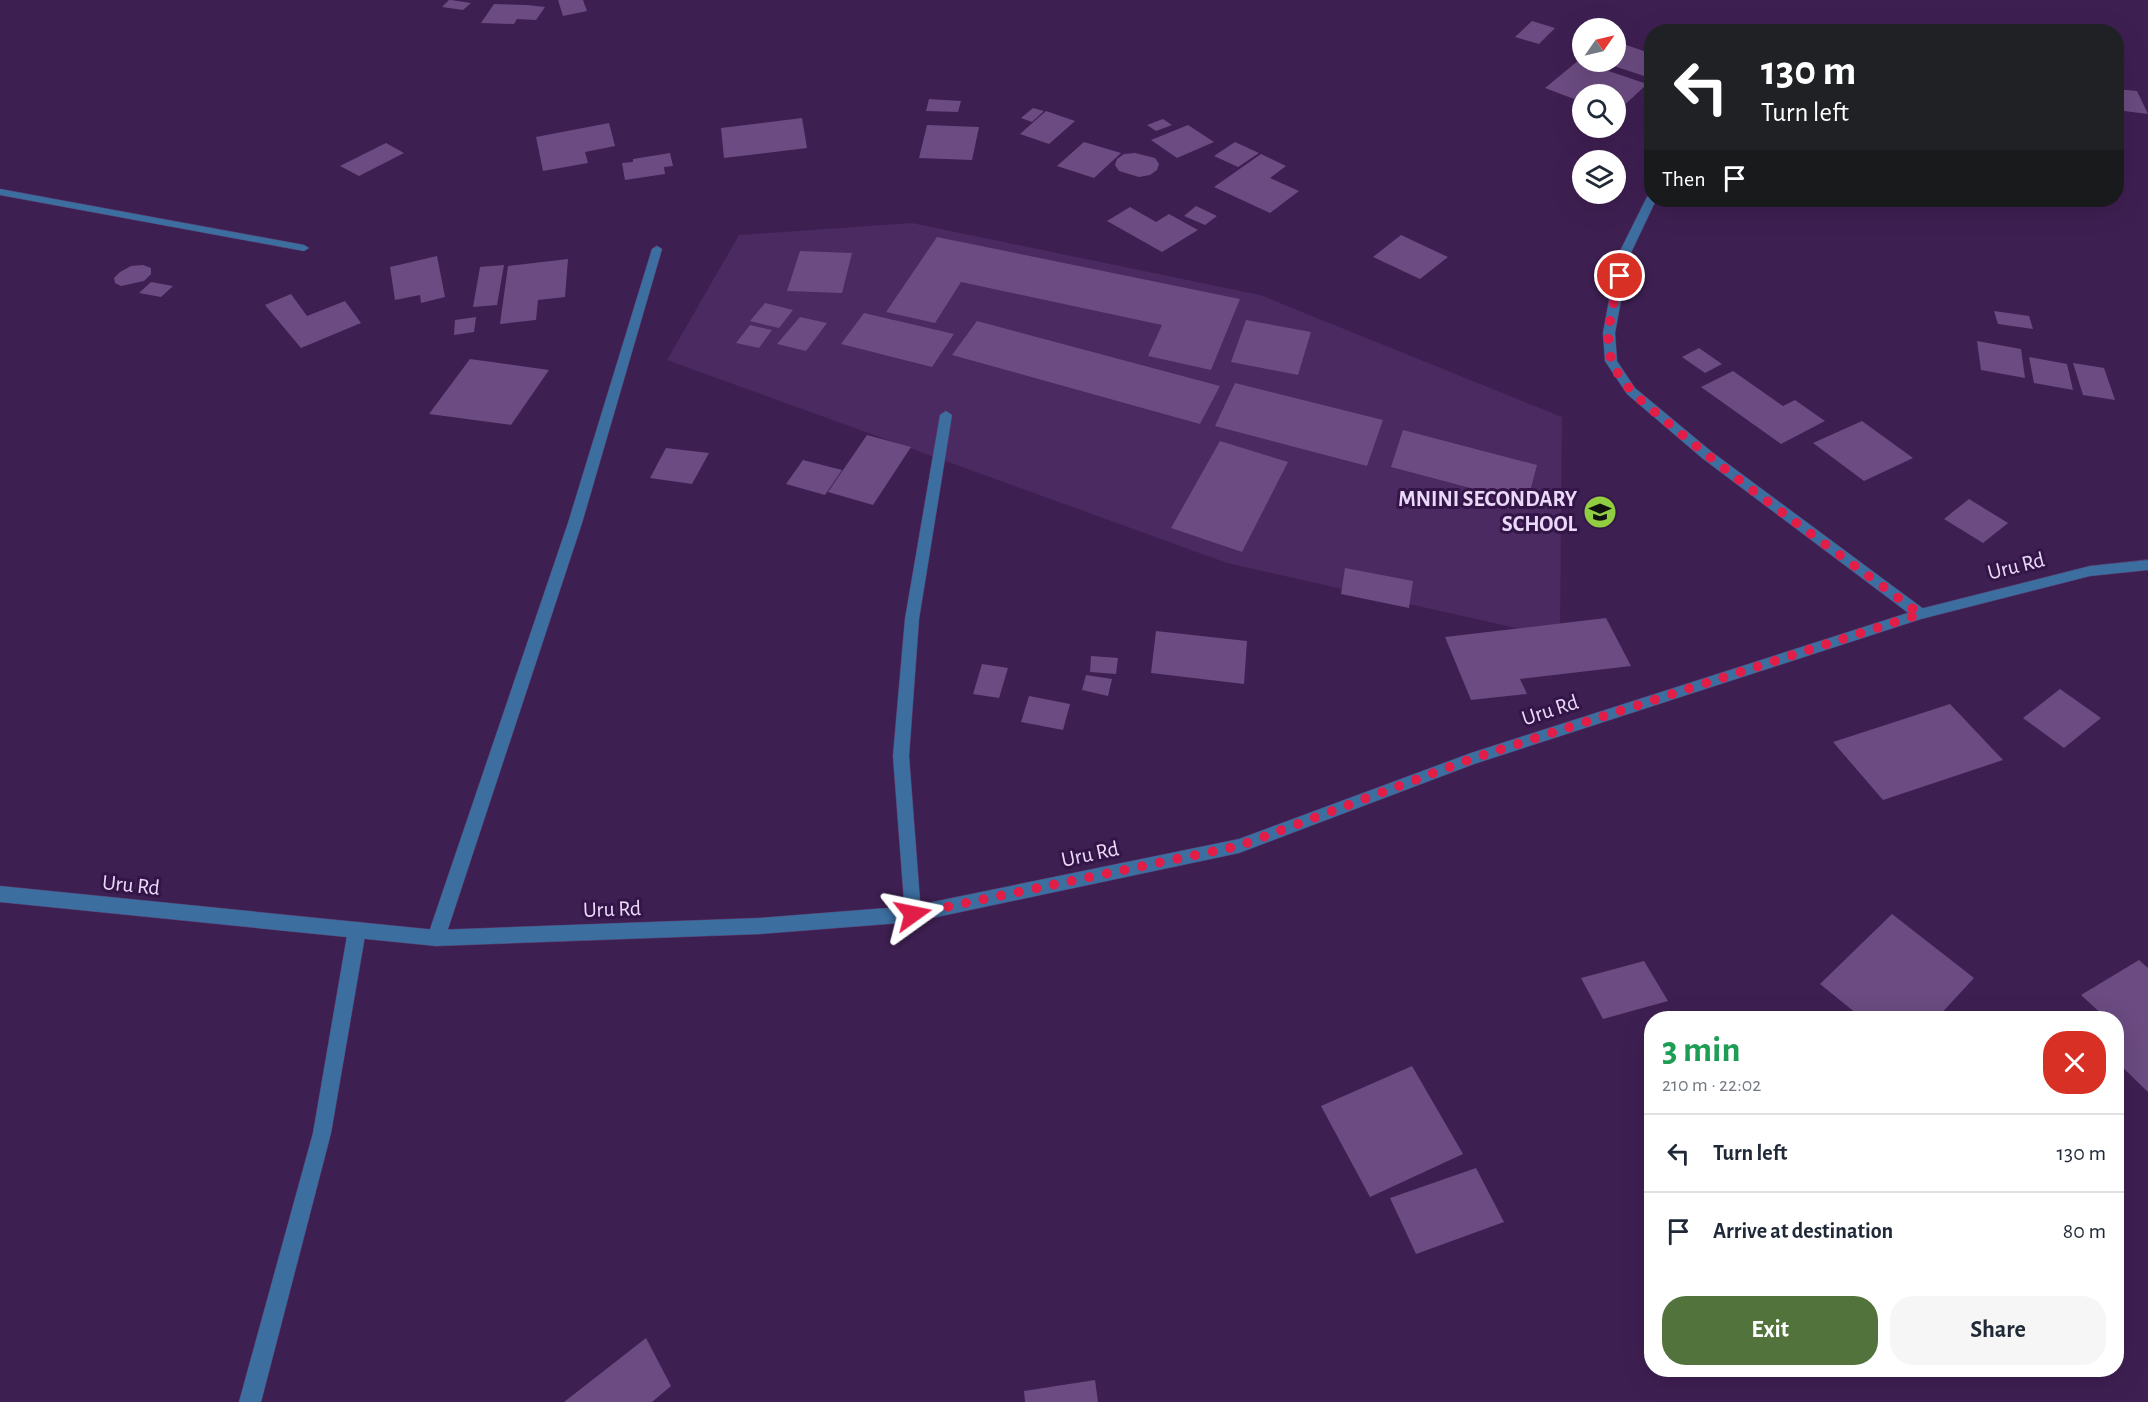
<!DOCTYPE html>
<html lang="en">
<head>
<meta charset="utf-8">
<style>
	:root { --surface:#fff; --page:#f6f6f7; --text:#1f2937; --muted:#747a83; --line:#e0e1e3; --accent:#52733c }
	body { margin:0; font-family:"Alegreya Sans",sans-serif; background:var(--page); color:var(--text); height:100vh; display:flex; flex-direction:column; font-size:22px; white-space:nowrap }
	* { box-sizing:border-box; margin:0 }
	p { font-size:20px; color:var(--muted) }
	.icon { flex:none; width:33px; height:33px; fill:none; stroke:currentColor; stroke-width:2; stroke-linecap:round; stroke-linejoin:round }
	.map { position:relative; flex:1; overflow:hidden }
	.side { position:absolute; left:1644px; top:1011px; width:480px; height:366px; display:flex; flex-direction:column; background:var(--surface); border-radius:24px; box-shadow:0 6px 24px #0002 }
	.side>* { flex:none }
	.hud { position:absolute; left:1644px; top:24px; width:480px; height:183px; border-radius:24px; box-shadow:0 6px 24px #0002; background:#202124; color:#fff; overflow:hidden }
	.needle { width:39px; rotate:56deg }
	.fabs { position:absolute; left:1572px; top:18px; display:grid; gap:12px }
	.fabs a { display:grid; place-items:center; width:54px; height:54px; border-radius:50%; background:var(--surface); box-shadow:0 6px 24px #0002; font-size:30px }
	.pin { position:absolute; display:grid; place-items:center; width:51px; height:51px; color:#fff; margin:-26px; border:3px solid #fff; border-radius:50%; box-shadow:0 2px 6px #0007 }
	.me { position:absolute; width:66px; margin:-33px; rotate:78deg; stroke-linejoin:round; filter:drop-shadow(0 0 4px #0008) }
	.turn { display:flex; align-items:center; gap:21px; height:126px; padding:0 18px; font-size:27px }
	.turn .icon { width:78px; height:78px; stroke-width:2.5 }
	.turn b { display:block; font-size:42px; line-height:51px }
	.then { display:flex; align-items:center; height:57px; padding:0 18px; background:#0003; gap:12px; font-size:22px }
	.round { display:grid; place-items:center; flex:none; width:63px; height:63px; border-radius:24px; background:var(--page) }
	.head { display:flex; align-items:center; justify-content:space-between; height:102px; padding:0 18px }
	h1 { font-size:36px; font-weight:700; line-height:45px; color:#1e9e55 }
	.primary-button { display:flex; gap:12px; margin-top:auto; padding:12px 18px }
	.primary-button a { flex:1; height:69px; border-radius:24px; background:var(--accent); color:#fff; font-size:24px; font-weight:700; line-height:69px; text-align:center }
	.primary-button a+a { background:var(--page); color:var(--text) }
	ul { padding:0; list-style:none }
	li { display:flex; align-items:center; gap:18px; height:78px; padding:0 18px; border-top:2px solid var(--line) }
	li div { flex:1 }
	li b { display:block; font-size:22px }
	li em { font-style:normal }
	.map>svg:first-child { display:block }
	.built { fill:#4b2961 }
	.building { fill:#6b4b81 }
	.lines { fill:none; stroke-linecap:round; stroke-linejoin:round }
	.minor-casing { stroke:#5a3d6d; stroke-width:1 }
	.tertiary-casing { stroke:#5a3d6d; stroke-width:1 }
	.minor { fill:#3c6ea0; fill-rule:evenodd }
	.tertiary { fill:#3c6ea0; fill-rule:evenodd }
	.route { stroke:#e11d48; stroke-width:10; stroke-dasharray:0 18 }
	.labels { text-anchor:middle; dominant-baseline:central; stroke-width:6; stroke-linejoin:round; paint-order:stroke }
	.poi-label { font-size:22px; font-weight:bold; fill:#ead9f8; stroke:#341547; text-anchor:end }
	.street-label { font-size:22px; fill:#ead9f8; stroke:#341547 }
</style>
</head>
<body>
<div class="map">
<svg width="2148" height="1402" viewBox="0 0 2148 1402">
	<rect width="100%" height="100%" fill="#3e1f52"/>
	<polygon class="built" points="912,223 1260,295 1562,417 1560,638 1227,563 667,360 739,235"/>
	<g class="building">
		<polygon points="449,0 451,0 471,3 463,10 442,7"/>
		<polygon points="558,0 583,0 587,11 563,16"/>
		<polygon points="494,4 527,5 545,7 536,20 517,19 514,24 481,23"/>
		<polygon points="1532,21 1555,28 1539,44 1515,37"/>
		<polygon points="1618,42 1652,54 1652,69 1644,76 1602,62 1616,62 1616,44"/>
		<polygon points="1579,60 1582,62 1647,84 1616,113 1616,94 1582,94 1582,102 1545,88"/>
		<polygon points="2116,89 2137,91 2148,114 2116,110"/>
		<polygon points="929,99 961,101 958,112 926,111"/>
		<polygon points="1033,108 1044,111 1032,122 1021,118"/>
		<polygon points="1046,111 1075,121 1049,144 1020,134"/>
		<polygon points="802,118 807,148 724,158 721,128"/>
		<polygon points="1163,119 1172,125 1156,131 1147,125"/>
		<polygon points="609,123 615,146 585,152 588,163 543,171 536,137"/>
		<polygon points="927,125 979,127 972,160 919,158"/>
		<polygon points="1188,125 1214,142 1177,158 1151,140"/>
		<polygon points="1084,142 1121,153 1094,178 1057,166"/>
		<polygon points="1235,142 1259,153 1238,167 1214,156"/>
		<polygon points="386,143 404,153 359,176 340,166"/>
		<polygon points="670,153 673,166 664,167 665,174 625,180 622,163 633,162 633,159"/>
		<polygon points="1135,153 1155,158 1159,164 1157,170 1150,175 1139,177 1119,171 1115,165 1117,159 1124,154"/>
		<polygon points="1261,154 1286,166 1270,178 1299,191 1270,213 1214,187"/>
		<polygon points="1196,206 1217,216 1205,225 1184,216"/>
		<polygon points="1130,207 1156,222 1169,214 1198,230 1162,252 1107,221"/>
		<polygon points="1401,235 1448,257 1420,279 1373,257"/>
		<polygon points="937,237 1240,299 1211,370 1148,356 1162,325 961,282 935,323 886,312"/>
		<polygon points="800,251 852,253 842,293 787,291"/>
		<polygon points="437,256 445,297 421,303 420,295 395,300 390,267"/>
		<polygon points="568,259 565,297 538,300 536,320 500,324 508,266"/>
		<polygon points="143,265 151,268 151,274 144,281 121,286 115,283 114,278 120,272 131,266"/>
		<polygon points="504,265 497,305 473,307 480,267"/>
		<polygon points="151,282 173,286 161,297 139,293"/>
		<polygon points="291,294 307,316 345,301 361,323 301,348 265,305"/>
		<polygon points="765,303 793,310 779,328 750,321"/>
		<polygon points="1994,311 2029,316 2033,329 1998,324"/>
		<polygon points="864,313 954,334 932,367 841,344"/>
		<polygon points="476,317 474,332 454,335 455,320"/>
		<polygon points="800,317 827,323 806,351 777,344"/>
		<polygon points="1246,320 1311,332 1298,375 1231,362"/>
		<polygon points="977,321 1220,386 1200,424 952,355"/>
		<polygon points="750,325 772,330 759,348 736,343"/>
		<polygon points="1977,341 2021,349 2025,378 1981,370"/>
		<polygon points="1699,348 1722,364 1705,373 1682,357"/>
		<polygon points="2029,357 2067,364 2073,390 2034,383"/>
		<polygon points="470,359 549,370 511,425 429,414"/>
		<polygon points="2073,363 2104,368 2115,400 2083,395"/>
		<polygon points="1733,371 1783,406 1795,400 1825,421 1781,444 1701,387"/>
		<polygon points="1235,383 1383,420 1367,466 1215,426"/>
		<polygon points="1862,421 1913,458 1864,481 1813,443"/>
		<polygon points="1403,430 1537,465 1527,503 1391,467"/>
		<polygon points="867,435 911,447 873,505 828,492"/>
		<polygon points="1220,441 1288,462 1242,552 1171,528"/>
		<polygon points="666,448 709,453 692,484 650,478"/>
		<polygon points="803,460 842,470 825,495 786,484"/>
		<polygon points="1969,499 2008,523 1983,543 1944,519"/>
		<polygon points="1345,568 1413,581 1409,608 1341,594"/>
		<polygon points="1606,618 1631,666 1520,679 1527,694 1471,700 1445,637"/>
		<polygon points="1156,631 1247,641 1244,684 1151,673"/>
		<polygon points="1091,656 1118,658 1116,674 1090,672"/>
		<polygon points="982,664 1008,668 999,698 973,694"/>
		<polygon points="1086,675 1112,679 1108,696 1082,690"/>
		<polygon points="2060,689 2101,718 2064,748 2023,718"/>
		<polygon points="1029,696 1070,704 1063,730 1021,722"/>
		<polygon points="1950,704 2003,760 1883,800 1833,742"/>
		<polygon points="1892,914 1974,978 1937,1018 1862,1018 1820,984"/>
		<polygon points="2139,960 2148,968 2148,1092 2116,1061 2116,1018 2106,1018 2081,995"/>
		<polygon points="1644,961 1668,1001 1603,1019 1581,978"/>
		<polygon points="1412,1066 1463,1154 1370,1197 1321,1106"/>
		<polygon points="1476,1168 1504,1222 1416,1254 1390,1198"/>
		<polygon points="646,1338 671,1386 652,1402 564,1402"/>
		<polygon points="1095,1380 1098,1402 1025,1402 1024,1391"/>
	</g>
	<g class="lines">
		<g class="minor-casing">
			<g id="minor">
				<polygon points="1749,27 1752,28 1753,32 1744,32"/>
				<polygon points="0,189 304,245 309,248 304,251 0,195"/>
				<polygon points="1652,194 1652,200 1656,200 1629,257 1615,333 1617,361 1635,388 1712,452 1925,610 1927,614 1925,618 1915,618 1702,458 1627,394 1605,361 1603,333 1617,257 1647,197"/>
				<polygon points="657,246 662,249 582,523 445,938 442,944 436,946 430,944 427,938 568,523 652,249"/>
				<polygon points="946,411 952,415 919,619 909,756 921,914 919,919 913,922 907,919 905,914 893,756 905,619 940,415"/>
				<polygon points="357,922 363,924 366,930 331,1133 261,1402 239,1402 313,1133 348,930 351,924"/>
			</g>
		</g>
		<g class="tertiary-casing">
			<polygon id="tertiary" points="2148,560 2148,570 2090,576 1921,619 1474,764 1239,853 913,922 760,934 436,946 0,902 0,886 436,930 760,918 913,906 1239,839 1471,753 1920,609 2090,566"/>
		</g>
		<use href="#minor" class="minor"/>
		<use href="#tertiary" class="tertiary"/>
	</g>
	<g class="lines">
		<path class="route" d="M913 914 1239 846 1471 759 1920 614C1837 552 1752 493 1673 427 1651 408 1622 389 1612 361 1602 336 1615 301 1620 276"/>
	</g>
	<defs>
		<g id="school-disc" transform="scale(1.725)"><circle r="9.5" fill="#90cd41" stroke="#341547"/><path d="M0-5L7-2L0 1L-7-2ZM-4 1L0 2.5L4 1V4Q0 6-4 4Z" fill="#111"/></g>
	</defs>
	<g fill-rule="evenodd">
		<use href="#school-disc" x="1600" y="512"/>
	</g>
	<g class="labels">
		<g class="poi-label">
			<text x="1577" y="499">MNINI SECONDARY<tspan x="1577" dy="25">SCHOOL</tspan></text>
		</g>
		<g class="street-label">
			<text transform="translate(2016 566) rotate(-14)">Uru Rd</text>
			<text transform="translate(1550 710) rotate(-18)">Uru Rd</text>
			<text transform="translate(1090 854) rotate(-12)">Uru Rd</text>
			<text transform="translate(131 885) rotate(6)">Uru Rd</text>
			<text transform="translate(612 909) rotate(-2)">Uru Rd</text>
		</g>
	</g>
</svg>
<div class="fabs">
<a><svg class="needle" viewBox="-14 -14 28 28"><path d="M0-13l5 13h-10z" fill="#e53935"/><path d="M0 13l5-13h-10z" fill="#747a83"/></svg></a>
<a><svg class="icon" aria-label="search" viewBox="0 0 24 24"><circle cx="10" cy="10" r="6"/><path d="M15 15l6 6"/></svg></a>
<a><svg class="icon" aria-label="layers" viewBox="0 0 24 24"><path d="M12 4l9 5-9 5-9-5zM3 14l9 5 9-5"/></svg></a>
</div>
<div class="pin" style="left:1620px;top:276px;background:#d93025"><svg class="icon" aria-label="arrive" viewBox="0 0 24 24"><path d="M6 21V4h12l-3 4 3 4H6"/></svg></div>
<svg class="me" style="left:913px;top:914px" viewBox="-20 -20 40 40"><path d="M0-17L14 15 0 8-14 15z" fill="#e11d48" stroke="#fff" stroke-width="4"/></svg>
<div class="hud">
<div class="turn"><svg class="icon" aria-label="left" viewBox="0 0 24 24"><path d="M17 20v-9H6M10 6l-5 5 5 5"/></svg><div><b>130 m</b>Turn left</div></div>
<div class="then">Then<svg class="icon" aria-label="arrive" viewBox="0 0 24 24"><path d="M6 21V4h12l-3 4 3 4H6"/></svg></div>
</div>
<section class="side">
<div class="head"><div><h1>3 min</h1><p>210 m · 22:02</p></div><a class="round" style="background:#d93025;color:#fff"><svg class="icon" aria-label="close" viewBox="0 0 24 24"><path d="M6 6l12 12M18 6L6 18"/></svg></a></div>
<ul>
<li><svg class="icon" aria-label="left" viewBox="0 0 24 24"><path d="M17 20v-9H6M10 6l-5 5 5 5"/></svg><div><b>Turn left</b></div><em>130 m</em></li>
<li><svg class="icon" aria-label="arrive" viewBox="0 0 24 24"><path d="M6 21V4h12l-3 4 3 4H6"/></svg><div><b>Arrive at destination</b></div><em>80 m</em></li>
</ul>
<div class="primary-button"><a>Exit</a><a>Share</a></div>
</section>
</div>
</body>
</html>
